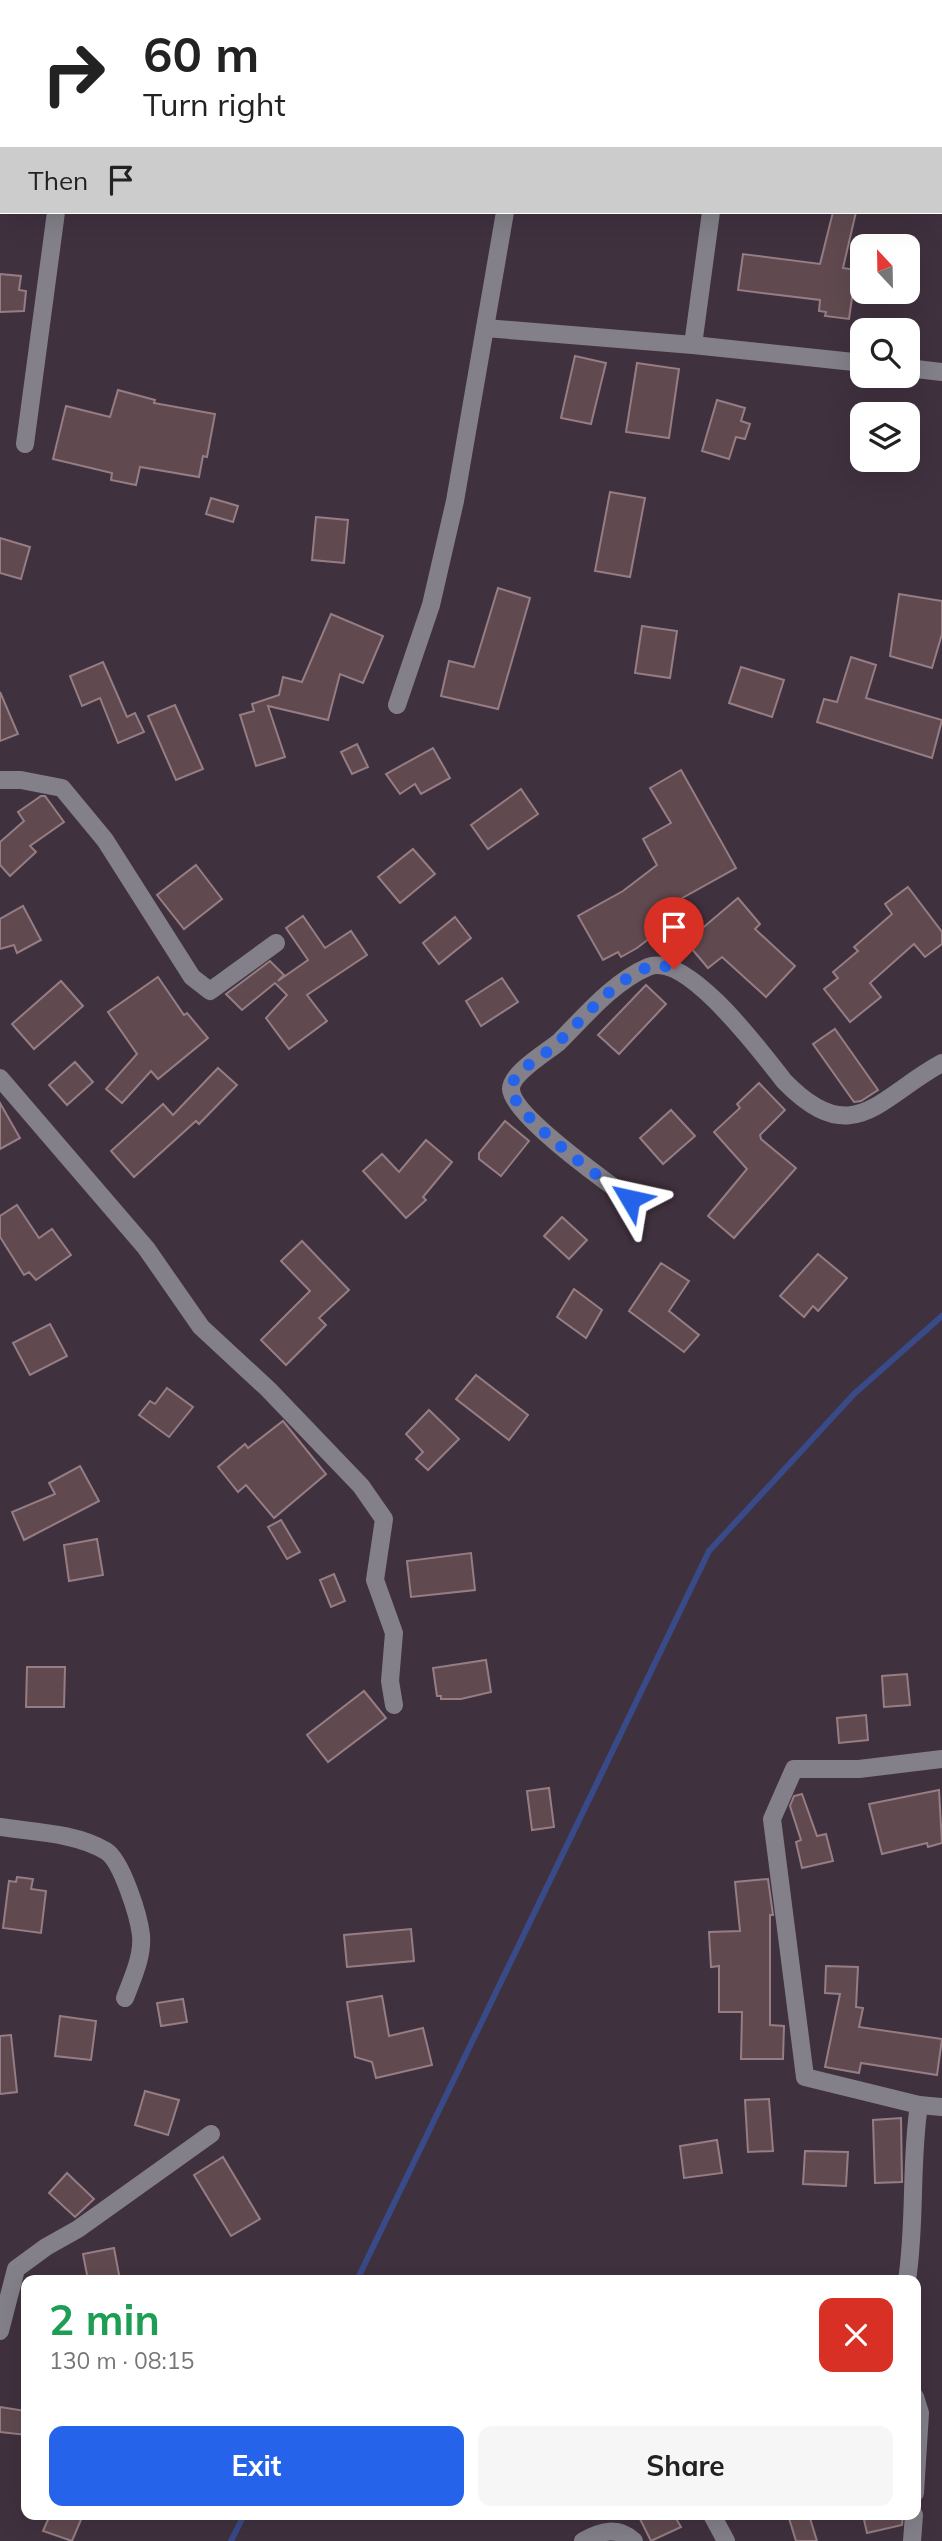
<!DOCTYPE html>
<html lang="en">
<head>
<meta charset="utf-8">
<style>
	:root { --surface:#fff; --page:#f6f6f6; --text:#222; --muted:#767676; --accent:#2563eb }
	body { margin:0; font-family:Mulish,sans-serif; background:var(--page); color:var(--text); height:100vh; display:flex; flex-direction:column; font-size:26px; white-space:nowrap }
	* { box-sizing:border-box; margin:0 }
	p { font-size:23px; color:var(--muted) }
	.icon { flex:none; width:38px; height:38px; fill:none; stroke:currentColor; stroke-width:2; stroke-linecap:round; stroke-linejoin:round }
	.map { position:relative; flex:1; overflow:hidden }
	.side { position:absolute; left:21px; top:2275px; width:900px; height:245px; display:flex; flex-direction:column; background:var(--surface); border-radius:14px; box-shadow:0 7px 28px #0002 }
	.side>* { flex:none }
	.banner { position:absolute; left:0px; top:0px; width:943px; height:214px; box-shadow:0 7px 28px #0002; background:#fff; color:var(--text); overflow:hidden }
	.needle { width:46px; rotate:338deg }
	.tools { position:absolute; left:850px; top:234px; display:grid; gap:14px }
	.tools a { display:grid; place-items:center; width:70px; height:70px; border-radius:14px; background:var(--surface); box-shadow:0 7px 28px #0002; font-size:35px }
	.pin { position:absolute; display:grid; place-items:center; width:60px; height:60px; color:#fff; margin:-72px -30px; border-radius:50% 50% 50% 0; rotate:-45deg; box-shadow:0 0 7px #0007 }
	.pin .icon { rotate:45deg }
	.me { position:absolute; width:77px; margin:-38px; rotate:306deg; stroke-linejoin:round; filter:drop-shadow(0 0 5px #0008) }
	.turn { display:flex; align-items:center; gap:24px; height:147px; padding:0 28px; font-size:32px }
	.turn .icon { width:91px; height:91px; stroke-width:2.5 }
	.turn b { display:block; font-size:49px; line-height:60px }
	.then { display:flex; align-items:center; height:66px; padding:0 28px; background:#0003; gap:14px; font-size:26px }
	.round { display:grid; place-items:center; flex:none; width:74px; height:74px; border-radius:14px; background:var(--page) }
	.headline { display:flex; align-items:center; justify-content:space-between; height:119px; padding:0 28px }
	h1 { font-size:42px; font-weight:700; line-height:52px; color:#1e9e55 }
	.cta { display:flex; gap:14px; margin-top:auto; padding:14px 28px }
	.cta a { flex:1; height:80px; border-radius:14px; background:var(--accent); color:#fff; font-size:28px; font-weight:700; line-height:80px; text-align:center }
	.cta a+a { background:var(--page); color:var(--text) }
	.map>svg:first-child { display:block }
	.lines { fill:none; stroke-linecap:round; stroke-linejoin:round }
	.stream { stroke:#384a87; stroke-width:6 }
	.building { fill:#604a50; stroke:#957d83; stroke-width:2 }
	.minor { stroke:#838089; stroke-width:18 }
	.route { stroke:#2563eb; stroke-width:12; stroke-dasharray:0 21.6 }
</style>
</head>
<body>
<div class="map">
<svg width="942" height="2541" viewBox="0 0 942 2541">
	<rect width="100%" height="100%" fill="#40313e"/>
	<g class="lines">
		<g class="stream">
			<polyline points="357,2280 709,1551 854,1394 942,1316"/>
			<polyline points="231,2541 244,2515"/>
		</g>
	</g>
	<g class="building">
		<polygon points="833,212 856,212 843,268 856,270 849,319 825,316 826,312 819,311 820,300 738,290 743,254 820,264"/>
		<polygon points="0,274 21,276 19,290 26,291 24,311 0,312"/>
		<polygon points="575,356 606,363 591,424 561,418"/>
		<polygon points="637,363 679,369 669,438 626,432"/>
		<polygon points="118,390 155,400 154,403 215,414 207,457 203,456 199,477 140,467 136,485 111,480 112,473 53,459 66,406 110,417"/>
		<polygon points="717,400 745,408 741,421 750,424 745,439 736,437 729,459 702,451"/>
		<polygon points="610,492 645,498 630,577 595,571"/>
		<polygon points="211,498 238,506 233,522 206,514"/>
		<polygon points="316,517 348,520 344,563 312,560"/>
		<polygon points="0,538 30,547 21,579 0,573"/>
		<polygon points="498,588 530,598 498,709 441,696 449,661 474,667"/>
		<polygon points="899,594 942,601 942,634 932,668 890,656"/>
		<polygon points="331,614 383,636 363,683 340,674 328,720 268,706 285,757 256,766 240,715 254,711 252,704 279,695 283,677 302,682"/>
		<polygon points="642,626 677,631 670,678 635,673"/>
		<polygon points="851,657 876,665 866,698 942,720 932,758 817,722 824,699 837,702"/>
		<polygon points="103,662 127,717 135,713 144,732 118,743 100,698 82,706 70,676"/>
		<polygon points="741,667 784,680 772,717 729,703"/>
		<polygon points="0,692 18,734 0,741"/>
		<polygon points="175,705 203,769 176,780 148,716"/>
		<polygon points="357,744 368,767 352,774 341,752"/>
		<polygon points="433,748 450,778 421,794 415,784 400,794 386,774"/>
		<polygon points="681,770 736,868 668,906 676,918 637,948 621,957 618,952 603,960 578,916 623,891 657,865 643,839 671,823 650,788"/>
		<polygon points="521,789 538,814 488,849 471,825"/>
		<polygon points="41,796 45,796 64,822 30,846 36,852 10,876 0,865 0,842 24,821 18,812"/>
		<polygon points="413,849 435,874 400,903 378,877"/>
		<polygon points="196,865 222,899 184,929 157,895"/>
		<polygon points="908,887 942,932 942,944 925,957 914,944 870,983 881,997 850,1022 824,989 838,978 833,972 858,951 854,947 892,914 885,904"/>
		<polygon points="738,898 760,924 755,929 795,966 766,997 722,957 708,968 686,942"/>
		<polygon points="23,906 41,940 17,953 14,945 0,949 0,919"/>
		<polygon points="303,916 325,948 351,931 367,955 307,995 327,1021 289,1049 266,1018 287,995 275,983 242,1010 226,994 270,961 284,975 278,981 308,960 286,928"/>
		<polygon points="455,917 471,938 439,964 423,943"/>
		<polygon points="158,977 184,1015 187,1013 208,1038 158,1079 151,1071 122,1103 106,1089 137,1054 108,1012"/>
		<polygon points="502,978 518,1002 481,1026 466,1001"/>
		<polygon points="61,981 83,1006 34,1049 12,1024"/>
		<polygon points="646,985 666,1004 619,1054 598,1035"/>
		<polygon points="835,1029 878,1090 861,1101 854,1102 813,1044"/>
		<polygon points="75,1062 93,1082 67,1105 49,1085"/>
		<polygon points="218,1068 237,1085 199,1124 196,1121 134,1177 111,1151 163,1104 173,1115"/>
		<polygon points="759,1083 785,1110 760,1135 761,1139 796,1168 734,1238 708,1216 747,1169 714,1132 740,1108 737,1104"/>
		<polygon points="0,1103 20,1138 0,1149"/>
		<polygon points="671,1110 695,1136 663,1164 640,1138"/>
		<polygon points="505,1121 529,1141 501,1176 479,1159 479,1153"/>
		<polygon points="426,1140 452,1162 423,1197 426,1200 406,1218 363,1171 382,1154 399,1172"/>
		<polygon points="17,1205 39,1238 52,1229 71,1255 36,1280 29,1272 24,1275 0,1237 0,1216"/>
		<polygon points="562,1217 587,1240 569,1259 544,1236"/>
		<polygon points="302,1241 349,1290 319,1318 326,1325 286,1365 261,1340 310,1291 281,1261"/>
		<polygon points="818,1254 847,1278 818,1311 813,1306 804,1317 780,1296"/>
		<polygon points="661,1263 689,1281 669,1311 699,1335 684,1352 629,1311"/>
		<polygon points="574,1289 602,1310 586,1338 557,1317"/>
		<polygon points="50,1324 67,1356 30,1375 13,1343"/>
		<polygon points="476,1375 528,1415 509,1440 456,1399"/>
		<polygon points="167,1388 193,1407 169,1437 139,1415 150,1401 155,1404"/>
		<polygon points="429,1410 459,1439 428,1470 416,1459 423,1452 406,1434"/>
		<polygon points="283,1421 326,1474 274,1518 246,1485 238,1492 218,1467 245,1444 248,1448"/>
		<polygon points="80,1466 99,1501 24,1540 12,1512 55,1494 49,1483"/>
		<polygon points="281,1520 300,1552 287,1559 268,1527"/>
		<polygon points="97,1539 103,1575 69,1581 64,1545"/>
		<polygon points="471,1553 475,1590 411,1597 407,1561"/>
		<polygon points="334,1574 345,1601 331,1607 320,1580"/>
		<polygon points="486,1660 491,1692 461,1699 441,1699 441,1696 437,1696 433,1668"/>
		<polygon points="27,1667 65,1667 64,1707 26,1707"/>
		<polygon points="907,1674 910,1705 884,1707 882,1676"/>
		<polygon points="364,1691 386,1718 328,1762 307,1735"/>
		<polygon points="866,1715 868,1740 839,1743 837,1718"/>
		<polygon points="549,1788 554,1827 532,1830 527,1791"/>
		<polygon points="939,1790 942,1843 928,1847 927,1843 882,1854 869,1804"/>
		<polygon points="802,1794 817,1836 826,1834 833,1861 802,1868 796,1842 801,1840 790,1806 794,1796"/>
		<polygon points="17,1877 33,1879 31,1889 46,1891 41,1933 3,1928 9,1881 16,1882"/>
		<polygon points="768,1879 773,1915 770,1915 770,2025 784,2026 783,2059 741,2059 742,2012 719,2012 719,1966 711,1967 709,1932 740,1931 735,1882"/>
		<polygon points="411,1929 414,1961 347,1967 344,1935"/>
		<polygon points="826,1966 858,1967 856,2007 863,2008 859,2027 942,2039 937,2075 861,2063 859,2073 825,2067 840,1994 825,1993"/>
		<polygon points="382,1996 389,2036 423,2028 432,2065 376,2078 372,2062 355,2057 347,2002"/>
		<polygon points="183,1999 187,2022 161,2026 157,2003"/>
		<polygon points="60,2016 96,2021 91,2060 55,2056"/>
		<polygon points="11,2035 17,2092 0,2094 0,2036"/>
		<polygon points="145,2091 179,2100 168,2135 135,2125"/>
		<polygon points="769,2099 773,2151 748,2152 745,2100"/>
		<polygon points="901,2118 902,2182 875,2183 873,2120"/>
		<polygon points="717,2140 722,2173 684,2178 680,2146"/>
		<polygon points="805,2151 848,2152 846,2186 803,2184"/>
		<polygon points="223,2157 260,2219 231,2236 194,2175"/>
		<polygon points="67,2173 94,2199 75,2217 49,2193"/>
		<polygon points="114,2248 120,2280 88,2280 83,2254"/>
		<polygon points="0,2407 26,2411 26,2435 0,2432"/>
		<polygon points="50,2515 83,2515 72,2541 43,2531"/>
		<polygon points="638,2515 674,2515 681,2527 651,2541"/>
		<polygon points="788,2515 809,2515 817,2541 796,2541"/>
		<polygon points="863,2515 903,2515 902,2525 867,2533"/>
	</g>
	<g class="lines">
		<g class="minor">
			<polyline points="298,0 305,2"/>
			<polyline points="90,2 91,0"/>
			<polyline points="539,2 539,0"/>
			<polyline points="740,2 740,0"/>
			<polyline points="485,328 693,345 863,363"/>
			<polyline points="693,345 711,212"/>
			<polyline points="908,368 942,372"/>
			<polyline points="25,444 56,212"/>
			<polyline points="397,705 431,605 455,501 505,212"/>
			<polyline points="0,780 21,780 62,788 105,840 192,977 210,991 276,943"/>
			<polyline points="0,1078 146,1248 201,1327 268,1389 361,1486 384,1519 375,1580 394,1633 390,1681 394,1705"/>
			<path d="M630 1199C608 1183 512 1115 511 1089 511 1073 547 1052 559 1042 585 1016 613 982 648 967 687 951 762 1053 784 1081 853 1152 879 1097 942 1063"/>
			<polyline points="942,1759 859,1769 794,1769 772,1819 805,2077 919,2105 942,2107"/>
			<path d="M0 1827C34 1832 76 1833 106 1851 122 1861 139 1917 141 1935 143 1957 132 1979 125 1998"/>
			<path d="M907 2280C916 2222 910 2163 919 2105"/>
			<polyline points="0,2331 16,2269 46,2247 78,2229 211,2134"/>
			<polyline points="915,2397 920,2413 915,2493"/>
			<polyline points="712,2515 726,2541"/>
			<path d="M583 2541C601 2531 618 2526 634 2541"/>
			<polyline points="912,2541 914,2515"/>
		</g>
	</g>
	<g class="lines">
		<path class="route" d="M630 1199C605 1181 517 1119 512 1091 511 1087 513 1080 516 1077 526 1064 542 1057 554 1046 583 1020 611 982 648 967 658 963 666 966 674 969"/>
	</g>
</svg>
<div class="tools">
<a><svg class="needle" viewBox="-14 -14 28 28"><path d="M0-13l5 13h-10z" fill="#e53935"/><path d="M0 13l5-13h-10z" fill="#767676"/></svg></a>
<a><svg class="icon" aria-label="search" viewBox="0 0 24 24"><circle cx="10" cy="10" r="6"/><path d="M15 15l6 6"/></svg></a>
<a><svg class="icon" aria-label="layers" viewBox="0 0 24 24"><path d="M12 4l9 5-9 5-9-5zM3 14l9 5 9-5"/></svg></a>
</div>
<div class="pin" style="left:674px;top:969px;background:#d93025"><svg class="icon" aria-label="arrive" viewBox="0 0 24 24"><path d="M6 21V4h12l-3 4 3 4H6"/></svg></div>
<svg class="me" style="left:630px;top:1199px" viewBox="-20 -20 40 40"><path d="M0-17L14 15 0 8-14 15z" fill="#2563eb" stroke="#fff" stroke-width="4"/></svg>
<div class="banner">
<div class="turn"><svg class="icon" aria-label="right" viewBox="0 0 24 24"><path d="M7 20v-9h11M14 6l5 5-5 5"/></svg><div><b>60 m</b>Turn right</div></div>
<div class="then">Then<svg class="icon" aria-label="arrive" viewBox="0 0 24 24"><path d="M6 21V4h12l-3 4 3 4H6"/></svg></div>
</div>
<section class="side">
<div class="headline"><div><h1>2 min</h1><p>130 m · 08:15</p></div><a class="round" style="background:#d93025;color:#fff"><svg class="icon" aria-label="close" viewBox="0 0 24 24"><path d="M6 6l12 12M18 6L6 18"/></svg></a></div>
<div class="cta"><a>Exit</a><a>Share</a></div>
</section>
</div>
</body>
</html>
